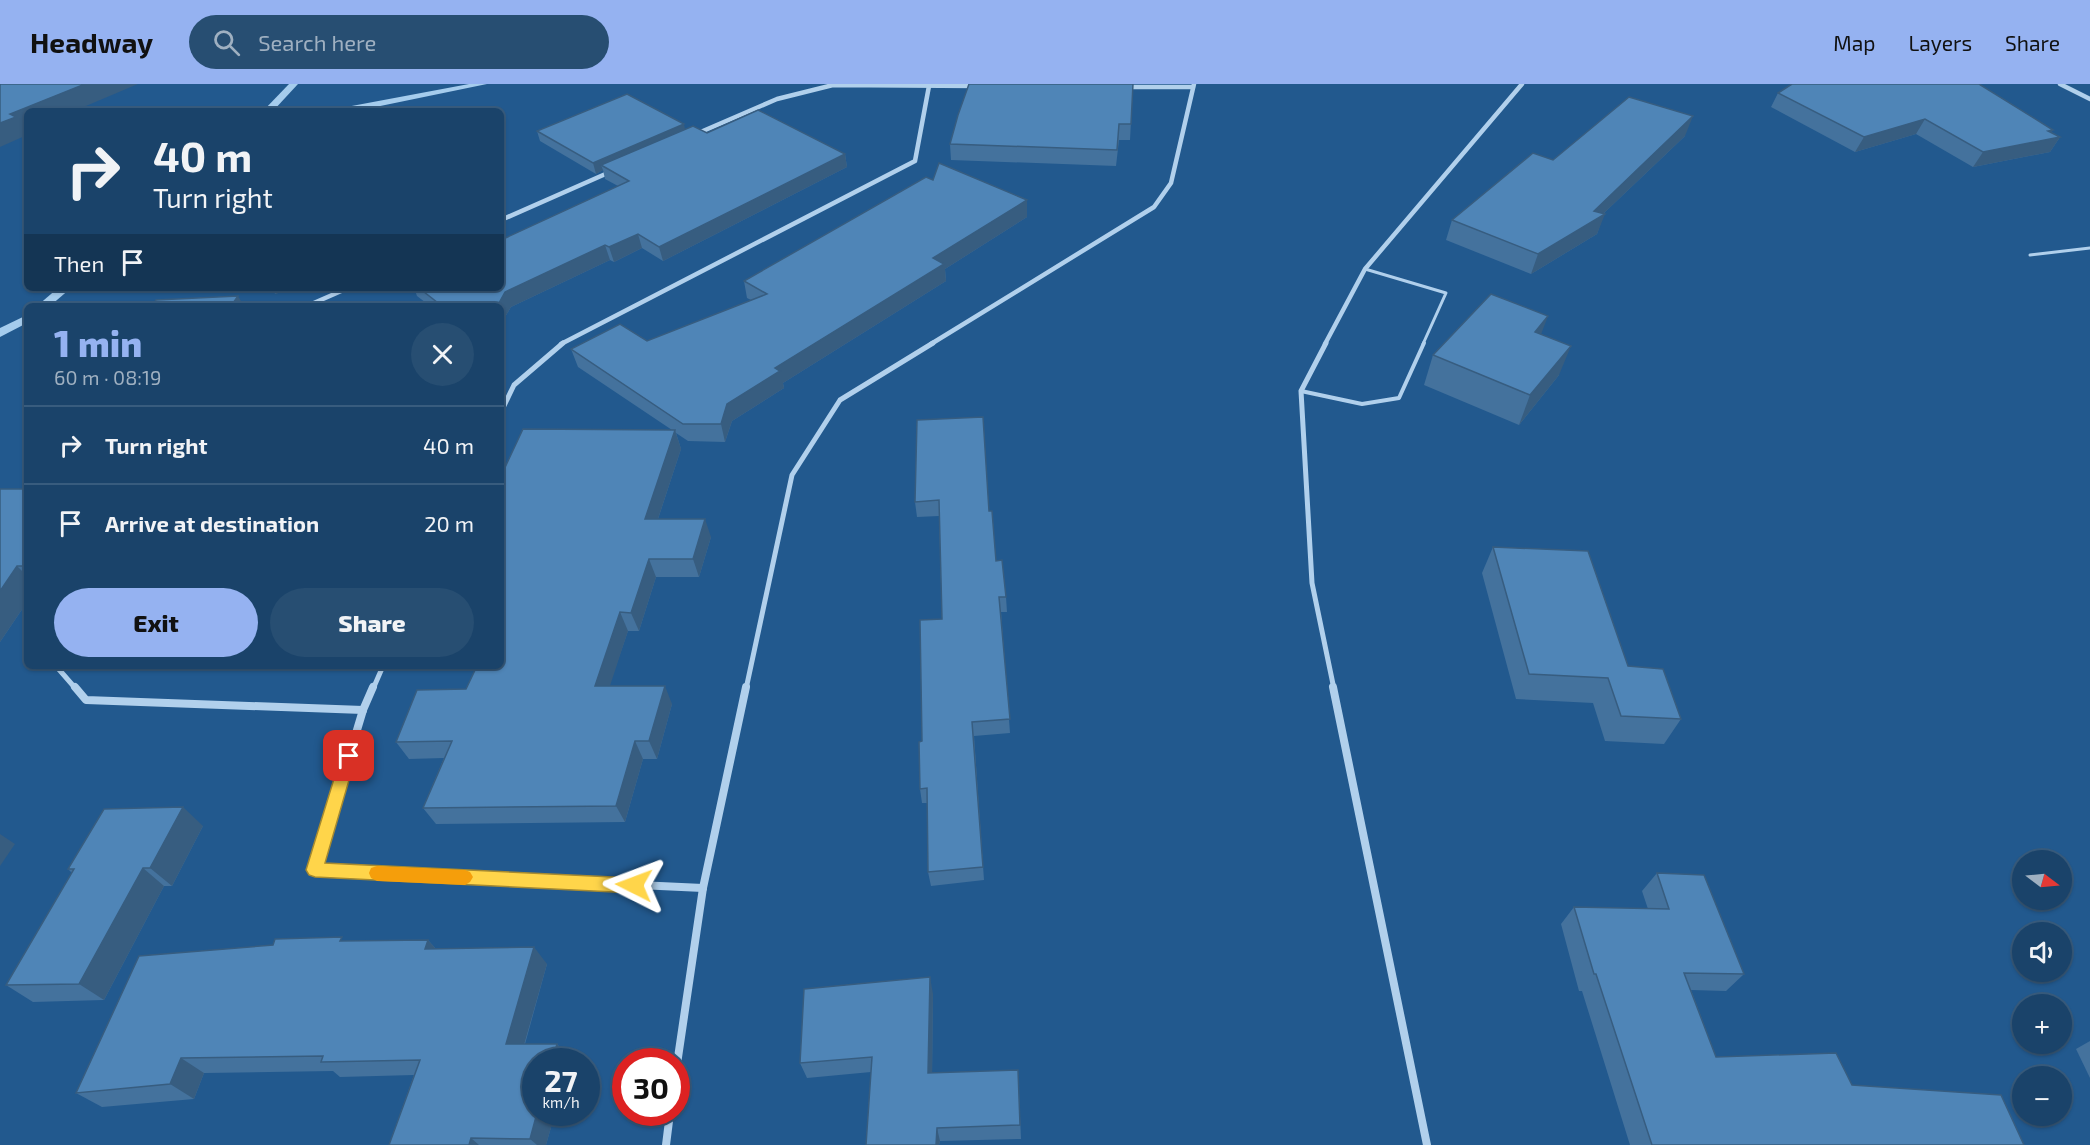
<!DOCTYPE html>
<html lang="en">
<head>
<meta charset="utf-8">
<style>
	:root { --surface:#1a436a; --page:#274e72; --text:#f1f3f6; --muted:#9fb0c1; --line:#385c7e; --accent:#95b2f1 }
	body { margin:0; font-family:"Exo 2",sans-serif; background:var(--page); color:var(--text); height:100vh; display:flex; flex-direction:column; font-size:22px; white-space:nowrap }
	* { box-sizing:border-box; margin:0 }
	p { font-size:20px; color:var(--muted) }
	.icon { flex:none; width:33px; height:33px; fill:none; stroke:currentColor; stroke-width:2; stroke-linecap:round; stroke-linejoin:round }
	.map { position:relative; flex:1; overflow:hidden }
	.panel { position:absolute; left:24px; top:219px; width:480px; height:366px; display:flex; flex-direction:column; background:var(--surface); border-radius:9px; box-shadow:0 2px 4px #0004,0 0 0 2px var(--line) }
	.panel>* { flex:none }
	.top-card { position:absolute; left:24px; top:24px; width:480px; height:183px; border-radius:9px; box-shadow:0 2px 4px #0004,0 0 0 2px var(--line); background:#1a436a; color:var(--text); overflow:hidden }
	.needle { width:39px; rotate:106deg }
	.controls { position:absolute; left:2012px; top:766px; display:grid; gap:12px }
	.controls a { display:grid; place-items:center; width:60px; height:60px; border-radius:50%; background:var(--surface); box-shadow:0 2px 4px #0004,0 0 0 2px var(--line); font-size:30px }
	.speed { position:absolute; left:522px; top:964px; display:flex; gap:12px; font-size:30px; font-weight:700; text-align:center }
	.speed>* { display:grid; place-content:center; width:78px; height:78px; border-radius:50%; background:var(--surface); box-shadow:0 2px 4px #0004,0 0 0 2px var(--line); line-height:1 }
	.speed small { font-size:15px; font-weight:400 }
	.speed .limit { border:9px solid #d22; background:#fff; color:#111 }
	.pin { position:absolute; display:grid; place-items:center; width:51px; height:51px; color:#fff; margin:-26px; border-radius:12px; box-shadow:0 3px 9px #0006 }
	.me { position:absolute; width:66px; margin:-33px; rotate:273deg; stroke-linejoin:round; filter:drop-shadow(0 0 4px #0008) }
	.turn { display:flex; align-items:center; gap:21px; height:126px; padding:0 30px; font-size:27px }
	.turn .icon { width:78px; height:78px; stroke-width:2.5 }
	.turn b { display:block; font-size:42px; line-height:51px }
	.then { display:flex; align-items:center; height:57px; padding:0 30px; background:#0003; gap:12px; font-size:22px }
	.round { display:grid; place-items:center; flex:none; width:63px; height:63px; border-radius:32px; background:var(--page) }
	.headline { display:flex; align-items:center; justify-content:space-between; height:102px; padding:0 30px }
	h1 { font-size:36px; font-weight:800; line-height:45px; color:var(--accent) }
	.button { display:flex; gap:12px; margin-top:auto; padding:12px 30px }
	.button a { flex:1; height:69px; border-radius:36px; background:var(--accent); color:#111; font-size:24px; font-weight:800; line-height:69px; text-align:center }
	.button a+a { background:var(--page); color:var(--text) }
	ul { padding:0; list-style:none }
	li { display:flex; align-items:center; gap:18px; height:78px; padding:0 30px; border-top:2px solid var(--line) }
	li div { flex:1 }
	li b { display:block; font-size:22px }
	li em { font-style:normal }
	header { display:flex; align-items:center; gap:36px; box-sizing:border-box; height:84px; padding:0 30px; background:var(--accent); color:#111 }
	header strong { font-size:28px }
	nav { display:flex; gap:33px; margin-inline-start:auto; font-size:21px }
	.search { width:420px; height:54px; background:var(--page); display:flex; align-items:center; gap:15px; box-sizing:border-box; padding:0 21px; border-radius:33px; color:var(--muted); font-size:22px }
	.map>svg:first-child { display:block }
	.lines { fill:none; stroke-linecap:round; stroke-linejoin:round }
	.stream { fill:#a5cced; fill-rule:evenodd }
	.lane-far1 { stroke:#b1d0ec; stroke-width:3 }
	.lane { stroke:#b1d0ec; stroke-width:4 }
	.street-far2 { stroke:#b1d0ec; stroke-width:4.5 }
	.street-far1 { stroke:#b1d0ec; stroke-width:5 }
	.street { stroke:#b1d0ec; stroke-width:8 }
	.wall { fill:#44729d }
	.shaded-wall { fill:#375d80 }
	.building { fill:#4f85b7; stroke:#375d80; stroke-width:1.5 }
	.route { fill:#ffd54a; stroke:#a68a30; stroke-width:1.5 }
	.slow { fill:#f59e0b }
</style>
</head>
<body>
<header>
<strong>Headway</strong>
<div class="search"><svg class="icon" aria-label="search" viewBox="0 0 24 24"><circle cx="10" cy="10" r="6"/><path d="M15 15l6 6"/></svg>Search here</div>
<nav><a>Map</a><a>Layers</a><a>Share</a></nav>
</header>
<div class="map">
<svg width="2090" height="1061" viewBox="0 0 2090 1061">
	<rect width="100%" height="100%" fill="#22598e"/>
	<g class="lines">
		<g class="stream">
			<polygon points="289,0 298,0 273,27 263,27"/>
			<polygon points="469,0 487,0 356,27 336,27 341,24"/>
			<polygon points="58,204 71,204 50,222 37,222"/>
			<polygon points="27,231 27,239 0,253 0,244"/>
		</g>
		<g class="lane-far1">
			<polyline points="2030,171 2090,164"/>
			<polyline points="1365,185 1446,209 1423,260"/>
		</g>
		<polyline class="lane" points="1301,307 1362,320 1399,314 1424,259"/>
		<g class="street-far2">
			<polyline points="2060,0 2090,15"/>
			<polyline points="1125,3 1193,3"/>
			<polyline points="696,50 777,15 833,1 977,2"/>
			<polyline points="501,136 610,88"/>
			<polyline points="307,222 348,204"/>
			<polyline points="561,260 915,77 929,2"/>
			<polyline points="931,260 1154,123 1171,99 1194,0"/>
			<polyline points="1325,260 1365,185 1522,0"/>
		</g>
		<g class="street-far1">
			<polyline points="1326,259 1301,307 1312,499 1334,605"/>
			<polyline points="501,328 514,301 563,259"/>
			<polyline points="56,582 76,605"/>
			<polyline points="373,605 383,582"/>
			<polyline points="746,605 792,391 840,316 933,259"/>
		</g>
		<g class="street">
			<polyline points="75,603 86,616 363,626"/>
			<polyline points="373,603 363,626 315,786 703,804"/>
			<polyline points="1333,603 1427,1061"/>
			<polyline points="676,987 703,804 746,603"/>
			<polyline points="666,1061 670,1029"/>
		</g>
	</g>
	<g class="wall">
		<polygon points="1133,0 1130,56 1119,56 1116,82 951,76 950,60"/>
		<polygon points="1778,9 2053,46 2051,48 2060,53 2050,68 1973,83 1916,50 1855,68 1771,23"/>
		<polygon points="685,45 845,70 847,83 663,177 642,164 614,178 610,176 511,223 505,233 501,235 501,222 430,222 417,212 414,204 501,204 618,102 605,95 603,86 596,90 540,57 537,47"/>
		<polygon points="1685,52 1604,129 1597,150 1531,190 1446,156 1452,136 1553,76"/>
		<polygon points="933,96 1027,116 1027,133 945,185 946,197 783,299 784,304 732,337 725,358 688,357 676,349 681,365 658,435 711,453 699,493 656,493 639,547 628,547 609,602 672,620 657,675 643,675 625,738 436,740 423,724 444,674 409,675 396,658 466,605 501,582 501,392 672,346 578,283 571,265 647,257 751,216 747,214 744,197"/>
		<polygon points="266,204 287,204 276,210"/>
		<polygon points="1541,250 1559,291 1519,341 1424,301 1433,271"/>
		<polygon points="917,336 989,427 996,477 1006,513 1007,528 1001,528 1010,649 974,652 984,796 931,802 928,788 927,719 922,719 920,705 922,657 942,535 939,432 917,433 915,418"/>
		<polygon points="0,405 27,405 27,518 0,558"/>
		<polygon points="1493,463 1628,582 1681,635 1664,660 1605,657 1593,619 1516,615 1482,489"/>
		<polygon points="203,742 172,802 164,802 104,916 33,918 6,901 72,789 68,785"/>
		<polygon points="1657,789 1744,890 1726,907 1691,906 1716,973 1852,1001 2024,1061 1630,1061 1582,907 1579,907 1561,840 1574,823 1648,825 1642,807"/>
		<polygon points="428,856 436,865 547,880 525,960 557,960 570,976 569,978 536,978 536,1029 555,1029 546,1061 389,1061 414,991 340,993 333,987 204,989 194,1015 102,1023 76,1009 346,857"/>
		<polygon points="933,910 932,989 1018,986 1021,1055 940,1057 939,1061 866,1061 871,988 807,994 800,979"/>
		<polygon points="2090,957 2090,994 2076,965"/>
	</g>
	<g class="shaded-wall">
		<polygon points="85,0 138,0 74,27 27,27 27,47 26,47 27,51 0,63 0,39 10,30"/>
		<polygon points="1693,32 1685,52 1603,130 1605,130 1597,150 1531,190 1538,170 1594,127"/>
		<polygon points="1925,35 1916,50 1855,68 1864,53"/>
		<polygon points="684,40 686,50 601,81 603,86 596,90 593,79"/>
		<polygon points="2053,46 2046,56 2060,53 2050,68 1973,83 1983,68"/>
		<polygon points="845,70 847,83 663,177 659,163"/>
		<polygon points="1027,116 1027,133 945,185 946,197 783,299 784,304 732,337 725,358 721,340 727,320 775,284 933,174"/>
		<polygon points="638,150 642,164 614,178 609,163"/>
		<polygon points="605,161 610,176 511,223 505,233 501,235 501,222 492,222 505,208"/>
		<polygon points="273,204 287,204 276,210"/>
		<polygon points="238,212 244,222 231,222"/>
		<polygon points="1548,232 1537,261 1535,248"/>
		<polygon points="1571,262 1559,291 1519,341 1530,311"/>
		<polygon points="675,346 681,365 652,453 645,435"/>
		<polygon points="705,435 711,453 699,493 693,475"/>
		<polygon points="649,475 656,493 639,547 631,529"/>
		<polygon points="17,482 27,492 27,518 0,558 0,507"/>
		<polygon points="620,528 628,547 604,620 595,602"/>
		<polygon points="665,602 672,620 657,675 649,657"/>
		<polygon points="635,657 643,675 625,738 616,722"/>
		<polygon points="183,723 203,742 172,802 150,784"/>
		<polygon points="0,750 15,760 0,782"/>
		<polygon points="143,784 164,802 104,916 79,900"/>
		<polygon points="428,856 443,873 425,865"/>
		<polygon points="534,863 547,880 520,975 506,960"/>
		<polygon points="930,893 933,910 932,1004 928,989"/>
		<polygon points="557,960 570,976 569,978 552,978"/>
		<polygon points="181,974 204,989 194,1015 170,1000"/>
		<polygon points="537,1029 555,1029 546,1061 537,1061 530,1055"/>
		<polygon points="937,1044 940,1057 939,1061 936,1061"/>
		<polygon points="471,1054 479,1061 469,1061"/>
	</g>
	<g class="building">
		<polygon points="0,0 85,0 10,30 16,33 0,39"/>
		<polygon points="969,0 1133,0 1131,40 1119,40 1117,66 950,60 958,31"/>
		<polygon points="1792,0 1979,0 2053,46 2048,47 2060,53 1983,68 1925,35 1864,53 1778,9"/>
		<polygon points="627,10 684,40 593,79 537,47"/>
		<polygon points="1629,13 1693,32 1594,127 1605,130 1538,170 1452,136 1533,69 1553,76"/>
		<polygon points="758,26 845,70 659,163 638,150 609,163 605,161 505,208 499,219 492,222 442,222 419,204 501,204 501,156 629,97 601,81 693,42 707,49"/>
		<polygon points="939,79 1027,116 933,174 944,180 775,284 780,287 727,320 721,340 683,340 571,265 620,240 647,257 767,210 744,197 926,93 933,96"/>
		<polygon points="1491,210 1548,232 1535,248 1571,262 1530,311 1433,271"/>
		<polygon points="238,212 231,222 152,222 156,216"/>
		<polygon points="983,333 989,427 992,427 996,477 1002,476 1006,513 999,513 1010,635 972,638 983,783 928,788 927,704 920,705 919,658 922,657 920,536 942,535 939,416 915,418 917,336"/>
		<polygon points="523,345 675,346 645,435 705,435 693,475 649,475 631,529 620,528 595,602 665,602 649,657 635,657 616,722 423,724 452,657 396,658 417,606 466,605 477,582 501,582 501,534 504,527 501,527 501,392"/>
		<polygon points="0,405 27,405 27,482 17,482 0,507"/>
		<polygon points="1493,463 1588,467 1628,582 1663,585 1681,635 1621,632 1608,594 1529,590"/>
		<polygon points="183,723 150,784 143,784 79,900 6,901 74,785 68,785 104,725"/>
		<polygon points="1657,789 1704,791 1744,890 1684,889 1716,973 1836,969 1852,1001 2001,1011 2024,1061 1652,1061 1596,890 1594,890 1574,823 1669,825"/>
		<polygon points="342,853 340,857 428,856 425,865 534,863 506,960 557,960 552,978 536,978 536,1029 537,1029 530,1055 471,1054 469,1061 389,1061 420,976 321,978 323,972 181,974 170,1000 76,1009 139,872 273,861 275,855"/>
		<polygon points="930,893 928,989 1018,986 1020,1041 937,1044 936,1061 866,1061 872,973 800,979 804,905"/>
	</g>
	<polygon class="route" points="349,666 354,667 356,672 325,779 634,794 640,796 642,801 640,806 634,809 315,793 309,791 306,786 341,672 344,667"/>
	<polygon class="slow" points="377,782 465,786 470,788 473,793 470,798 465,801 377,797 371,794 369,789 371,784"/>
</svg>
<div class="controls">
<a><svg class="needle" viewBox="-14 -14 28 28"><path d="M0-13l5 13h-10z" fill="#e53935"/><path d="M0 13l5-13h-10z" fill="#9fb0c1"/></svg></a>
<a><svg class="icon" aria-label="sound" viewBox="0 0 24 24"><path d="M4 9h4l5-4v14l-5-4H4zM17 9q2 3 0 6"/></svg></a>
<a>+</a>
<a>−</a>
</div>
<div class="speed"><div>27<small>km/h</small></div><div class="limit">30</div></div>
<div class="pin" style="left:349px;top:672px;background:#d93025"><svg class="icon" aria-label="arrive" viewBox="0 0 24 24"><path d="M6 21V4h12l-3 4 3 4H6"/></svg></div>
<svg class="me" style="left:634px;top:801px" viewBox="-20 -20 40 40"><path d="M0-17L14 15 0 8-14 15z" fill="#ffd54a" stroke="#fff" stroke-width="4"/></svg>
<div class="top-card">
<div class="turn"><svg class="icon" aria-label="right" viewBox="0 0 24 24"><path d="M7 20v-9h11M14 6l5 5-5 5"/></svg><div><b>40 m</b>Turn right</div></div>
<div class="then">Then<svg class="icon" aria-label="arrive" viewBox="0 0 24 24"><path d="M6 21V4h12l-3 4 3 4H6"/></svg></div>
</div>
<section class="panel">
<div class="headline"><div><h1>1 min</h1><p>60 m · 08:19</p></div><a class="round"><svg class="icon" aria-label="close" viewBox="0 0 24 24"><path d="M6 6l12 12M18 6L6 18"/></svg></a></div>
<ul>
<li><svg class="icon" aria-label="right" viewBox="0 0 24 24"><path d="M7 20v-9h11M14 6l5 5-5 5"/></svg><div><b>Turn right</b></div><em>40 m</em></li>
<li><svg class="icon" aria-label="arrive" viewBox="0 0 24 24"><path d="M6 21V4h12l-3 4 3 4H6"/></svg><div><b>Arrive at destination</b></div><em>20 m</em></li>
</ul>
<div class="button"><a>Exit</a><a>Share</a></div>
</section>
</div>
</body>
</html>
